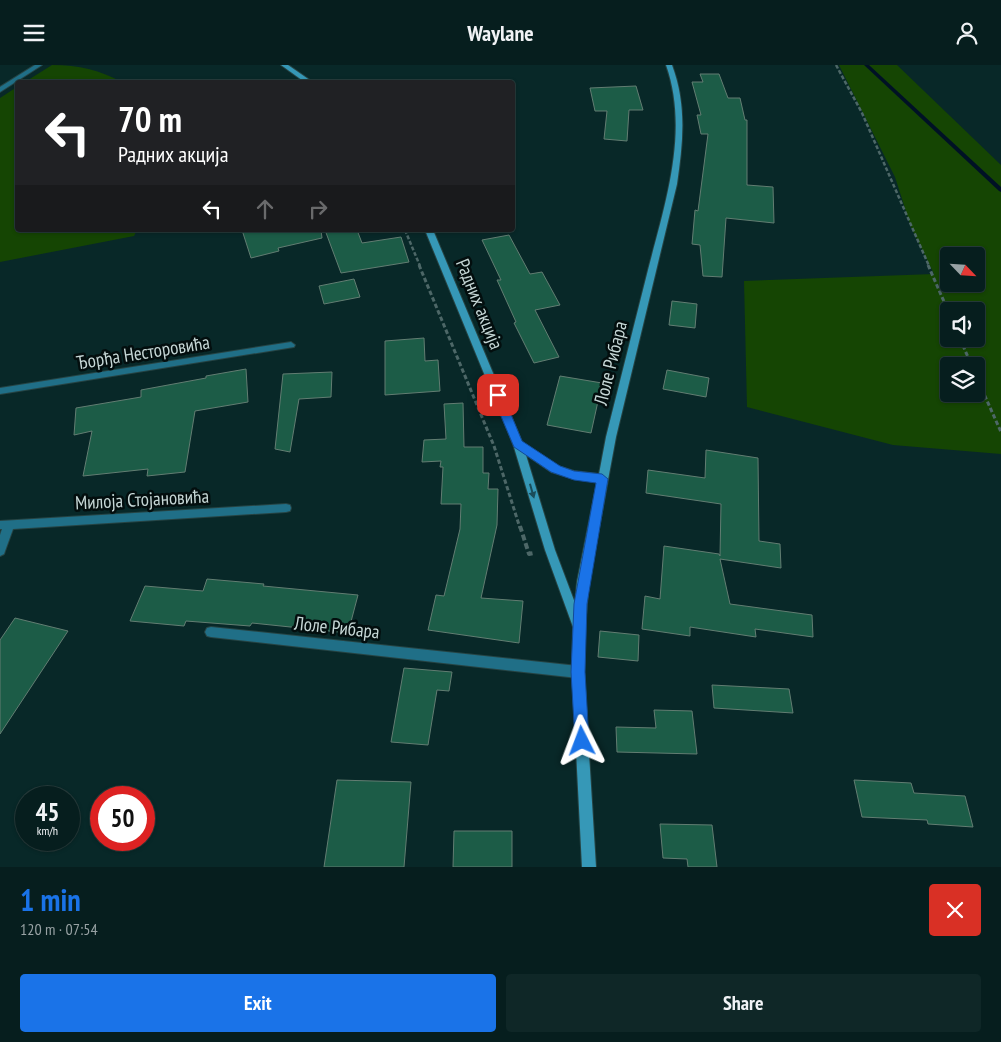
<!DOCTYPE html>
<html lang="en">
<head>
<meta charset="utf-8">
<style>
	:root { --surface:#061e1e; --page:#0f2727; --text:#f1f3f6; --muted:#98a2a4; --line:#273c3c; --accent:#1a73e8 }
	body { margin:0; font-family:"PT Sans Narrow",sans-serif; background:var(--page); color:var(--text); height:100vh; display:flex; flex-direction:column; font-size:19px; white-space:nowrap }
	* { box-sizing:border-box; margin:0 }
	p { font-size:16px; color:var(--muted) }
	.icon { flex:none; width:28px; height:28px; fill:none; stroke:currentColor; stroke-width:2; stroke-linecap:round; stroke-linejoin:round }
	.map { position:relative; height:802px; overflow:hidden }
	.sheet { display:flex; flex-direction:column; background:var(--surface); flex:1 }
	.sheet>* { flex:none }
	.top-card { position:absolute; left:15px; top:15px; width:500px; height:152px; border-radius:5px; box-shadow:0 1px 4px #0004,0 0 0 1px var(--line); background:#202124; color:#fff; overflow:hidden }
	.needle { width:32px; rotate:115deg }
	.buttons { position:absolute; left:940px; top:182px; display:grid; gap:10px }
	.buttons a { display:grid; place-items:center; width:45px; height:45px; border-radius:5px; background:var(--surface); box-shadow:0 1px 4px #0004,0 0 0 1px var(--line); font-size:25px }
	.speed { position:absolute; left:15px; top:721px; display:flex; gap:10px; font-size:25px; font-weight:700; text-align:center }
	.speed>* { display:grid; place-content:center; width:65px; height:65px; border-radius:50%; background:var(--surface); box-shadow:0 1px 4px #0004,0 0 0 1px var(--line); line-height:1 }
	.speed small { font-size:12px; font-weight:400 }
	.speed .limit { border:8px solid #d22; background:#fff; color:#111 }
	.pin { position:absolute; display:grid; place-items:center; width:42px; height:42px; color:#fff; margin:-21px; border-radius:10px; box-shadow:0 2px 8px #0006 }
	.me { position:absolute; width:55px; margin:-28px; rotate:357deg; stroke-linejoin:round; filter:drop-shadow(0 0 4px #0008) }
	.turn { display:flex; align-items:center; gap:18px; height:105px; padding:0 20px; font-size:22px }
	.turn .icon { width:65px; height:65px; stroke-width:2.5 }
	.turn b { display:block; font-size:35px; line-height:42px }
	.lanes { display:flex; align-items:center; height:48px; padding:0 20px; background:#0003; justify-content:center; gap:25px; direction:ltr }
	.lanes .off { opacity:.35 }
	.round { display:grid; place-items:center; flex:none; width:52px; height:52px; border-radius:5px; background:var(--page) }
	.summary { display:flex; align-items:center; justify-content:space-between; height:85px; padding:0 20px }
	h1 { font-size:30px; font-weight:700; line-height:38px; color:var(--accent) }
	.button { display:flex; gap:10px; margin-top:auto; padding:10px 20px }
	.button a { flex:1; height:58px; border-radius:5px; background:var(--accent); color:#fff; font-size:20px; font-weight:700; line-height:58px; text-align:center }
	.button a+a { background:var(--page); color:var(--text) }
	header { display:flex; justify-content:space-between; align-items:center; height:65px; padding:0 20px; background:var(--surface); font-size:22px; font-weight:700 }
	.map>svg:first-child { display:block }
	.green { fill:#154503; fill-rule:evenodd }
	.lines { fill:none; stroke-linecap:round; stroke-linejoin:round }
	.stream { fill:#001125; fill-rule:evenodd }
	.building { fill:#1c5c47; stroke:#627d72 }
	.service-casing { stroke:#264444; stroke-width:2 }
	.minor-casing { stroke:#264444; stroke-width:2 }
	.tertiary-casing { stroke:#264444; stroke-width:2 }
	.secondary-casing { stroke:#264444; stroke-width:2 }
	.path-far2 { stroke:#4d6767; stroke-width:2.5; stroke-dasharray:4 2; stroke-linecap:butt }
	.path-far1 { stroke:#4d6767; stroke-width:3; stroke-dasharray:4.5 2.5; stroke-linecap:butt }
	.path { stroke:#4d6767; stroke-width:4; stroke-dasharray:6 3; stroke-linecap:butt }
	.service { fill:#206f87; fill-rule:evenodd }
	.minor { fill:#206f87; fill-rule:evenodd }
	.tertiary { fill:#206f87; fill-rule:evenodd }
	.secondary { fill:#3698b7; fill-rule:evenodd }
	.oneway { fill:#1a4c5a }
	.route { fill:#1a73e8; stroke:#114b97 }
	.labels { text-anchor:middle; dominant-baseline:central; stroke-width:5; stroke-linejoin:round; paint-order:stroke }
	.street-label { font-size:19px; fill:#c6d7d6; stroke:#030e0e }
</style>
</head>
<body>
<header><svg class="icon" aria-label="menu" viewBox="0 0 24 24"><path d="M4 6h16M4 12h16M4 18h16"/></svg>Waylane<svg class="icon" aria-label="person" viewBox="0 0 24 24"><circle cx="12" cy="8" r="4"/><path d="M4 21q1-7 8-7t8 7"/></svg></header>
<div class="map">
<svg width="1001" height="802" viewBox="0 0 1001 802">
	<rect width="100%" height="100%" fill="#082828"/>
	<g class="green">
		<path d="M52 0C80 0 98 5 122 17H25Z"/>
		<path d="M839 0H897L1001 100V389L893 380 747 342 744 216 934 209 911 162 895 112ZM949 191H976V219H949ZM949 246H976V274H949ZM949 301H976V329H949Z"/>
		<polygon points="17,22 18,165 137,165 134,171 0,197 0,33"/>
	</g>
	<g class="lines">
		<polygon class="stream" points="864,0 869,0 1001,122 1001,127 999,126"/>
	</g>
	<g class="building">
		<polygon points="700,9 719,9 728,33 740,33 745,55 747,55 747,120 773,122 774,158 726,153 722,212 703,211 700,180 692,179 695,145 698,146 708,69 701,69 697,50 701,50 692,17 703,17"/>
		<polygon points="636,21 643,45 629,45 627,76 604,74 607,46 595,46 590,23"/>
		<polygon points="242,165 321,165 322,173 278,183 279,186 251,193"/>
		<polygon points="325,165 357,165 362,178 401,172 409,197 341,208"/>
		<polygon points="509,170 530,209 542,207 560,240 535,245 559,292 534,298 514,258 516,257 497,215 501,215 482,175"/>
		<polygon points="354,214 360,232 324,239 319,221"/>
		<polygon points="672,236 697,239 695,263 669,260"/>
		<polygon points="424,273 425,296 438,295 440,326 385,330 385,276"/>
		<polygon points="246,304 248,337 195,346 185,407 147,411 148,404 83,411 92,366 74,370 76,343 141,332 141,325 206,313 206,311"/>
		<polygon points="667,305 709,313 706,332 663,324"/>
		<polygon points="332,307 331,332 299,334 290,387 275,384 283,309"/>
		<polygon points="560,311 602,318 591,368 547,360"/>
		<polygon points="463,338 464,382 483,382 483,408 489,408 488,424 498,424 497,460 481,533 523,536 519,578 428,565 436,530 444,531 460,464 461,439 441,439 443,402 440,402 441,396 422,397 424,375 446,374 444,339"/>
		<polygon points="706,385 758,393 759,476 780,479 781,503 720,494 730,539 812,550 813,572 755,564 756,572 690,562 690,571 642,564 645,531 660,534 664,481 719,489 720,491 721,439 646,428 648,405 705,413"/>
		<polygon points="207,514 264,519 263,521 358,530 348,568 252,558 250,561 186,556 184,561 130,556 145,521 203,526"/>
		<polygon points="15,553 68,566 0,669 0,575"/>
		<polygon points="600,566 639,570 638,596 598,592"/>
		<polygon points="404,603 452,607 449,626 437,625 428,680 391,677"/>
		<polygon points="712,620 789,624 793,648 714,643"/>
		<polygon points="654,645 692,646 697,689 617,687 616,662 656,663"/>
		<polygon points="337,715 411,717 404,802 324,802"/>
		<polygon points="854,715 911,718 914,728 965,731 973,762 928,759 927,755 862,752"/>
		<polygon points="660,759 712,760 717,802 688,802 687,794 663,793"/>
		<polygon points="454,766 512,766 512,802 453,802"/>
	</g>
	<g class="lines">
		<g class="service-casing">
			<polygon id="service" points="211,562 578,601 582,603 584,607 582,611 578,613 211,572 207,571 205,567 207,563"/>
		</g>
		<g class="minor-casing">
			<g id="minor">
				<polygon points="291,277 295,280 294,282 0,329 0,323"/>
				<polygon points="286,439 290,440 291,443 290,446 286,447 13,464 5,486 4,489 0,491 0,470 2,464 0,464 0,456"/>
			</g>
		</g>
		<g class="tertiary-casing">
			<polygon id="tertiary" points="35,0 42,0 0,27 0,22"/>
		</g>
		<g class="secondary-casing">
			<g id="secondary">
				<polygon points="281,0 288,0 314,18 306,18"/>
				<path d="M666 0H672C687 40 683 78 677 119L616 372 589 517 585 561 584 607 596 802H582L572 607 573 562 545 485 513 379 425 165H433L522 377 558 401 574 406 599 409 606 372C619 320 632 268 645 217 662 147 691 70 666 0ZM526 390 551 407 574 414 597 417 577 517 575 538 555 485Z"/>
			</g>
		</g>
		<g class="path-far2">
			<polyline points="836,0 862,48 929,201"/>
			<polyline points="405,165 420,201"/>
		</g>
		<g class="path-far1">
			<polyline points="419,200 494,381 520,463"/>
			<polyline points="928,200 949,248"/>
			<polyline points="960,274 972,301"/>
			<polyline points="976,311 1001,367"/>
		</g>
		<polyline class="path" points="520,461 529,489 534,488"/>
		<use href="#service" class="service"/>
		<use href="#minor" class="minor"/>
		<use href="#tertiary" class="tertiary"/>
		<use href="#secondary" class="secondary"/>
	</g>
	<defs><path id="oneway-solid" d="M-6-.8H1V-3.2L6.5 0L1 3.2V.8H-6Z" transform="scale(1.25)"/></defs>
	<use class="oneway" href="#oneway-solid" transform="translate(532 426) rotate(74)"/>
	<polygon class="route" points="498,327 503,330 522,376 560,401 574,406 602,409 608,414 587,539 585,607 589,676 587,681 582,683 577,681 575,676 571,607 574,539 596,418 574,415 551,407 514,382 492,330"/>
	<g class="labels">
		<g class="street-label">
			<text transform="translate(480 239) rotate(68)">Радних акција</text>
			<text transform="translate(143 287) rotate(-9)">Ђорђа Несторовића</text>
			<text transform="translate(610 298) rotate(-76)">Лоле Рибара</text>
			<text transform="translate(142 434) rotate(-3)">Милоја Стојановића</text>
			<text transform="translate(337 562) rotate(6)">Лоле Рибара</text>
		</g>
	</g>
</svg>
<div class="buttons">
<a><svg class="needle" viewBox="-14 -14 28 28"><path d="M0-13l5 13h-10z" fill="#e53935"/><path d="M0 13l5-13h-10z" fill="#98a2a4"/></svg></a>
<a><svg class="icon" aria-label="sound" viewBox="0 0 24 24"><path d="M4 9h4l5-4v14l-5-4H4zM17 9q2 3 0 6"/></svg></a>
<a><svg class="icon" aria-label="layers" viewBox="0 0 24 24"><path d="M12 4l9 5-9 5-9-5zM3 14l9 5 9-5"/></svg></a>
</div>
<div class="speed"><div>45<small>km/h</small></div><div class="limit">50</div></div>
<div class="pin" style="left:498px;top:330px;background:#d93025"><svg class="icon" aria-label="arrive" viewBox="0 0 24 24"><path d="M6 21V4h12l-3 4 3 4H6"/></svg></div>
<svg class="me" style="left:582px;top:676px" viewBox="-20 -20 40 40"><path d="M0-17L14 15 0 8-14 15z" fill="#1a73e8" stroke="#fff" stroke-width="4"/></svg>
<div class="top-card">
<div class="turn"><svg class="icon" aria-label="left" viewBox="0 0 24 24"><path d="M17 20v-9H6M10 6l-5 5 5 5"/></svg><div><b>70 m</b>Радних акција</div></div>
<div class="lanes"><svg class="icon" aria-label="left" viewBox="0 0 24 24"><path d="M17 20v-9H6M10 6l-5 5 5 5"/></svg><svg class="icon off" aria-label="ahead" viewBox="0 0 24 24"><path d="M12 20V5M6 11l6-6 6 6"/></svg><svg class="icon off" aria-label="right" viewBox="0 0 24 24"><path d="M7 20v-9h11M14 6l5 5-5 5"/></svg></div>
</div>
</div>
<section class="sheet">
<div class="summary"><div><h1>1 min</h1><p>120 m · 07:54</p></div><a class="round" style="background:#d93025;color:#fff"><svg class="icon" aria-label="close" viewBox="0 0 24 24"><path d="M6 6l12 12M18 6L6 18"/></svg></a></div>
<div class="button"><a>Exit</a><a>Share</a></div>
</section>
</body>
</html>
